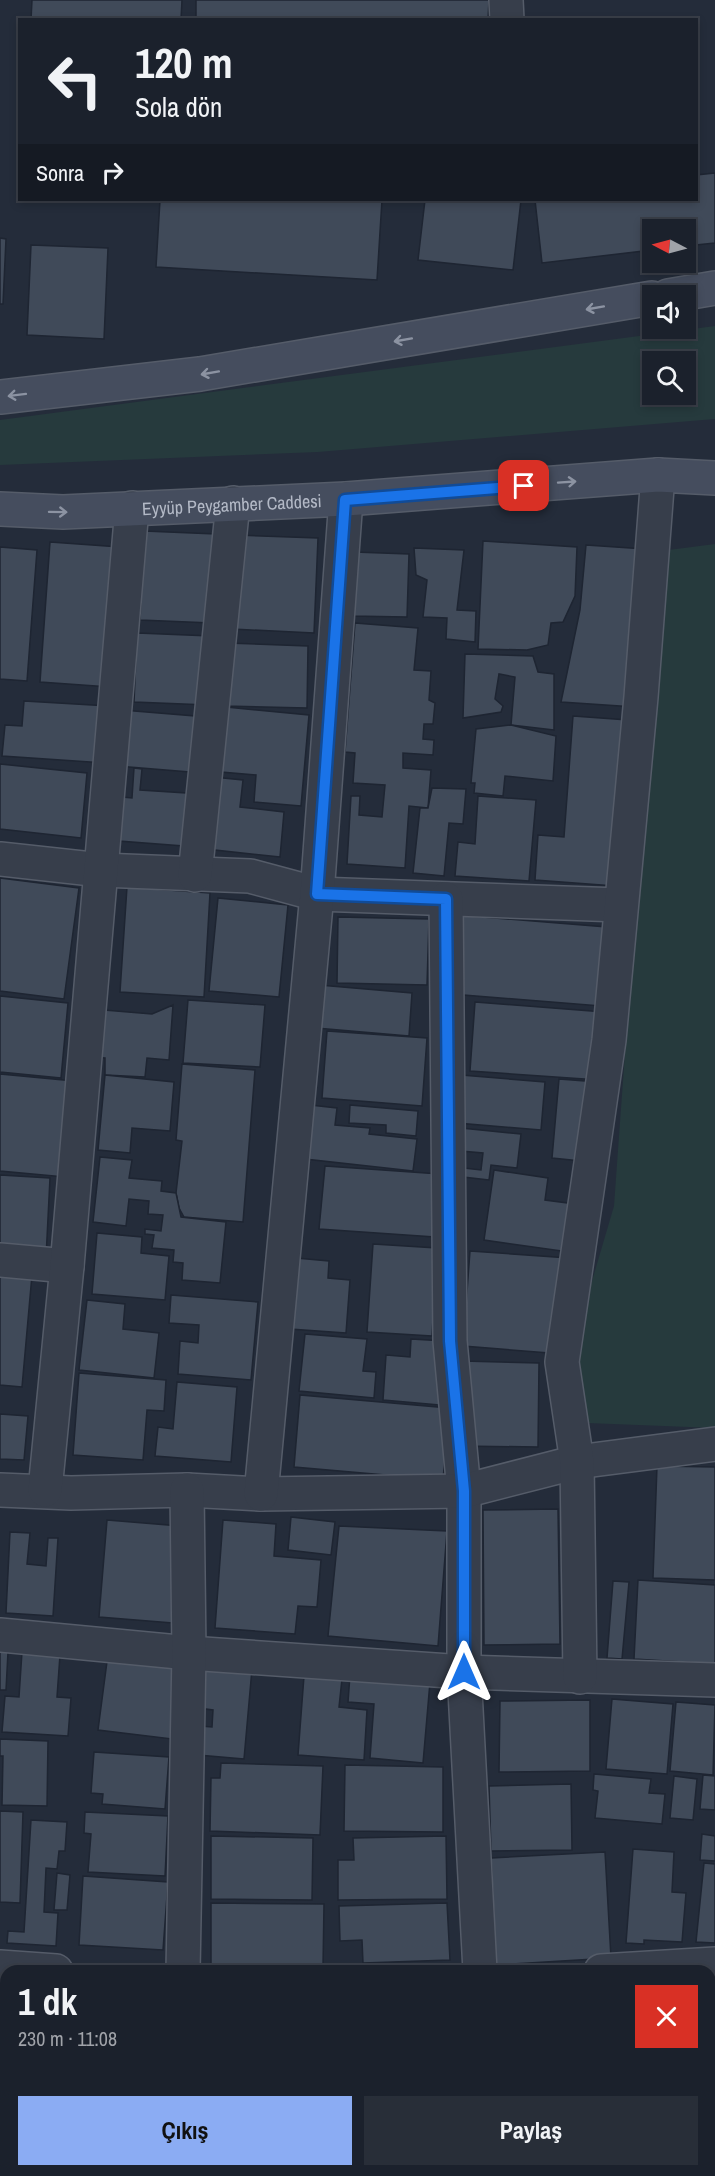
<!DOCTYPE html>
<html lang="tr">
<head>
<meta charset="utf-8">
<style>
	:root { --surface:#1b212c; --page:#282e38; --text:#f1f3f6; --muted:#a0a3a9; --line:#393e48; --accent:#8bacf3 }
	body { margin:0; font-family:"Archivo Narrow",sans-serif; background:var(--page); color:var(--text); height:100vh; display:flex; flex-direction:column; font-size:22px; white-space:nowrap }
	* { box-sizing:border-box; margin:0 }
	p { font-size:20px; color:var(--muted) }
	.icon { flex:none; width:33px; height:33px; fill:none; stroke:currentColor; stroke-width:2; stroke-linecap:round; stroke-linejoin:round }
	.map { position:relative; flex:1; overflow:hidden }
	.side { position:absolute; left:0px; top:1965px; width:716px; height:212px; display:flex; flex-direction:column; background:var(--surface); border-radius:18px 18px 0 0; box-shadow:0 3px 9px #0003,0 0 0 2px var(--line) }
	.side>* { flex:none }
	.guide { position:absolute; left:18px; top:18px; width:680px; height:183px; border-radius:0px; box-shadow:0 3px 9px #0003,0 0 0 2px var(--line); background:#1b212c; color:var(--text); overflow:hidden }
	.needle { width:39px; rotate:276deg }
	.tools { position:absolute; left:642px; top:219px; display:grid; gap:12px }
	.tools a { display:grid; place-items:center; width:54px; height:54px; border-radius:0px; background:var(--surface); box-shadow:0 3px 9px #0003,0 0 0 2px var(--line); font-size:30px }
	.pin { position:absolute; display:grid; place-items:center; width:51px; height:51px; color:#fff; margin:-26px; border-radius:12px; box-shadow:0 3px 9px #0006 }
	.me { position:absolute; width:66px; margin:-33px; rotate:0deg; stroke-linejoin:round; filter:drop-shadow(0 0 4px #0008) }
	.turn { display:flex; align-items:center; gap:21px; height:126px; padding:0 18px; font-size:27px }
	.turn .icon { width:78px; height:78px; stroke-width:2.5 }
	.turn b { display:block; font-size:42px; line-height:51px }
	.then { display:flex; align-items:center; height:57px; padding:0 18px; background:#0003; gap:12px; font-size:22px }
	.round { display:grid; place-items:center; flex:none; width:63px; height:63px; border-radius:0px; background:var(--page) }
	.head { display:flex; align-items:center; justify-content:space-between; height:102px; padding:0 18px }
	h1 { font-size:36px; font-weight:700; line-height:45px }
	.action { display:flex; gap:12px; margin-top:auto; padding:12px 18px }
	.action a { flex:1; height:69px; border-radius:0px; background:var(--accent); color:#111; font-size:24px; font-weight:700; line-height:69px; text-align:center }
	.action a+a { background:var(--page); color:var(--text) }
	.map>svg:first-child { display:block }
	.green { fill:#263a3d; fill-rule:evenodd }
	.building { fill:#404a59; stroke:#1e2532; stroke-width:1.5 }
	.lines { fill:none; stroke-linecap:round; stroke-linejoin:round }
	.street-casing { stroke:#555c69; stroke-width:36 }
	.secondary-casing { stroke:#555c69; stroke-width:36 }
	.street { stroke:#373e4b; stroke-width:33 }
	.secondary { stroke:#454d5e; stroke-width:33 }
	.oneway { stroke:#8c93a2 }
	.route-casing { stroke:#114b97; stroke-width:15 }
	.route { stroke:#1a73e8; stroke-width:10 }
	.labels { text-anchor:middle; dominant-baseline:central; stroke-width:5; stroke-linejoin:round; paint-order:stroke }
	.street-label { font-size:18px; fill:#b3b9c6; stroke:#1c2330 }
</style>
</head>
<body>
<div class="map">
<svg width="715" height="2176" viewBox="0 0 715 2176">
	<rect width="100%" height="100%" fill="#242c3a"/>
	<g class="green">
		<path d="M715 326V419L318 452 0 465V420ZM652 362H686V394H652Z"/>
		<polygon points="715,544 715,1428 587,1423 578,1376 580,1322 614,1206 661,551"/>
	</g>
	<g class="building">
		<polygon points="32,0 182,0 181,20 31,20"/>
		<polygon points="196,0 489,0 488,20 196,20"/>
		<polygon points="715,173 715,243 686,246 686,230 652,230 652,250 542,263 535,200 696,200 696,175"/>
		<polygon points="160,200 382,200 377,280 156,267"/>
		<polygon points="425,200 521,200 513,270 418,260"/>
		<polygon points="0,238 6,239 3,304 0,304"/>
		<polygon points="31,245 108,248 104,339 27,335"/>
		<polygon points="144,531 216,534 212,623 140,620"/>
		<polygon points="235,535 318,538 314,633 232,629"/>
		<polygon points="483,541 577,547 575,596 563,622 551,623 548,645 527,650 478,649"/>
		<polygon points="50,542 120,547 110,687 40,682"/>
		<polygon points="586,545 645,549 635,707 561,702 580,610"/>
		<polygon points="0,547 37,550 27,681 0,679"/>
		<polygon points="414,548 464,550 457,610 476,611 475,642 446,639 447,618 423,617 427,580 416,575"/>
		<polygon points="354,552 409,554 407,617 351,616"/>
		<polygon points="355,623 418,628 414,670 431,671 429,700 435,703 433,724 424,724 423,739 434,740 433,755 403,753 403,768 431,770 428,808 409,806 405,868 347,864 351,796 360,796 359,815 382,817 385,785 353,783 355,753 345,752"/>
		<polygon points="137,633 211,636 208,705 134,702"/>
		<polygon points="226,643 308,646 307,708 224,706"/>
		<polygon points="465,654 533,656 538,672 554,674 554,730 511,725 515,677 499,674 495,699 503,706 501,712 463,718"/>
		<polygon points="24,701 109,706 105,763 2,756 5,725 22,726"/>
		<polygon points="226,707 309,715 301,806 254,802 256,775 221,772"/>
		<polygon points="122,710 195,716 190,772 117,766"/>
		<polygon points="573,716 628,720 615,886 535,880 538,835 564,837"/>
		<polygon points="511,725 556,736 553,781 505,776 503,796 474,793 475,783 471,783 476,729"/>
		<polygon points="0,764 87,773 81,838 0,829"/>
		<polygon points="134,768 142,769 140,790 202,794 197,847 119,841 122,797 132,798"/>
		<polygon points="213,777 243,780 240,807 284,812 280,857 206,849"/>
		<polygon points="432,788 466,789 463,824 449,823 444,876 413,873 420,808 428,808"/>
		<polygon points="478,796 536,800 529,881 455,876 458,842 475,844"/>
		<polygon points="0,878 79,888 64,999 0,991"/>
		<polygon points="127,887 210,893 204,997 120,992"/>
		<polygon points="218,898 288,905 279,997 209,991"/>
		<polygon points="458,915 607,927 601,1006 451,994"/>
		<polygon points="338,917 429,919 427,985 337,983"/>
		<polygon points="319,985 412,993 409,1036 316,1028"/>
		<polygon points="0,996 68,1003 61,1078 0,1072"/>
		<polygon points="188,1000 265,1005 260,1067 183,1063"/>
		<polygon points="475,1002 604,1012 599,1080 470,1071"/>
		<polygon points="173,1005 169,1060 147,1058 145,1077 105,1075 105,1058 88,1057 92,1009 152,1014"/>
		<polygon points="327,1031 427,1038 422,1106 322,1098"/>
		<polygon points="182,1064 255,1070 243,1222 184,1217 179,1208 176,1193 182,1141 176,1140"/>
		<polygon points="0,1074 74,1081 65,1177 0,1171"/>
		<polygon points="105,1075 174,1082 170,1131 132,1128 130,1153 98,1150"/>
		<polygon points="461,1075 545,1082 541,1130 457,1123"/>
		<polygon points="559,1079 598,1082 591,1162 552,1158"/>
		<polygon points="310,1105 337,1108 335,1125 370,1128 369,1134 417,1139 413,1171 305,1159"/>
		<polygon points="350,1105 418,1111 416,1136 386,1133 386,1125 349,1123"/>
		<polygon points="451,1127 521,1134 517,1168 491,1165 489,1180 463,1177 464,1168 481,1170 483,1153 449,1150"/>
		<polygon points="100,1157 132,1160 129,1178 162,1181 161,1191 176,1193 181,1217 226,1222 220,1283 182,1280 183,1263 173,1262 174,1250 152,1248 154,1235 145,1234 145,1229 161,1231 163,1215 148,1214 149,1201 129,1199 126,1226 93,1222"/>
		<polygon points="325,1166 440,1174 435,1237 319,1229"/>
		<polygon points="494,1170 548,1178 545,1200 583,1205 576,1253 484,1240"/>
		<polygon points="0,1175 50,1178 46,1258 0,1255"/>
		<polygon points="97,1233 142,1237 141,1253 169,1256 165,1300 92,1294"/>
		<polygon points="373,1244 437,1248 432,1336 367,1332"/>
		<polygon points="470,1251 569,1258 562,1354 463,1346"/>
		<polygon points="296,1258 329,1261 328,1278 350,1280 346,1333 290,1329"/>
		<polygon points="0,1272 32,1275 22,1387 0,1385"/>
		<polygon points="171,1295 258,1302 251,1380 178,1374 180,1341 198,1343 199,1325 169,1323"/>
		<polygon points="87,1300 125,1304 123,1329 159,1333 154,1378 79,1370"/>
		<polygon points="305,1334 367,1339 363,1371 376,1372 374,1398 299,1391"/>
		<polygon points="411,1339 445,1341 451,1406 383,1400 386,1355 410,1357"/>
		<polygon points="462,1361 539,1363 538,1447 460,1446"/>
		<polygon points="79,1373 166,1380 164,1411 147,1410 143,1460 73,1455"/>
		<polygon points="177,1382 237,1387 231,1462 155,1456 158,1427 173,1429"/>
		<polygon points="300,1395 449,1408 443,1480 294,1467"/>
		<polygon points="0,1414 28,1416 24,1460 0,1459"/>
		<polygon points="657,1466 715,1467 715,1580 653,1578"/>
		<polygon points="558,1509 560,1644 484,1645 483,1510"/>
		<polygon points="291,1517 335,1522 331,1555 288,1550"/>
		<polygon points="107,1520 180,1526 173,1623 99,1617"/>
		<polygon points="223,1520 276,1524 274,1556 321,1560 317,1607 298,1606 295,1634 215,1628"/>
		<polygon points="339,1526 447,1531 438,1646 328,1636"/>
		<polygon points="10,1532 30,1533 27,1564 46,1566 48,1538 58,1538 53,1616 6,1613"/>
		<polygon points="638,1580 715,1585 715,1664 634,1659"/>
		<polygon points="613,1581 629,1582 622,1659 607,1658"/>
		<polygon points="0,1651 8,1652 6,1690 0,1690"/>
		<polygon points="22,1652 60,1655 57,1697 71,1698 68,1736 2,1732 5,1696 19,1697"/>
		<polygon points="108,1654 180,1663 172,1739 98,1730"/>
		<polygon points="202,1664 252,1669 244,1759 198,1755 200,1726 212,1727 213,1710 198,1708"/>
		<polygon points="350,1675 430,1682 423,1763 370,1758 374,1704 348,1702"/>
		<polygon points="304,1676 342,1679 339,1707 367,1710 364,1760 298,1755"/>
		<polygon points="612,1699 673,1704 667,1774 606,1769"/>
		<polygon points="590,1700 590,1771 499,1772 500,1701"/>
		<polygon points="676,1702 715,1705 713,1775 670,1771"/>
		<polygon points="0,1739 48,1741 47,1806 2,1805 3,1756 0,1756"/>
		<polygon points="94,1752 169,1757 165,1809 102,1804 103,1794 91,1793"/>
		<polygon points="221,1763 323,1766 320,1835 210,1831 211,1778 220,1778"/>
		<polygon points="345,1765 443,1767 443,1832 344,1831"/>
		<polygon points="594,1774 651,1779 649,1793 665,1794 662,1824 595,1818 598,1791 593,1790"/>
		<polygon points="703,1775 715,1776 715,1810 700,1809"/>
		<polygon points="674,1776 697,1779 693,1820 670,1818"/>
		<polygon points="571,1784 572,1850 491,1851 489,1786"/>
		<polygon points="0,1811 23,1812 20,1903 0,1902"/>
		<polygon points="85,1812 168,1816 165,1876 88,1872 91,1834 84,1833"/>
		<polygon points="31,1820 67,1822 65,1851 59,1851 57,1869 46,1868 44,1912 58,1913 56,1946 7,1943 8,1931 24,1932"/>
		<polygon points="702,1834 715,1836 715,1861 700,1860"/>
		<polygon points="211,1836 313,1838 312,1900 211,1899"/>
		<polygon points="446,1836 447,1899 338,1900 338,1860 354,1860 353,1838"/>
		<polygon points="633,1849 674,1852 672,1892 686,1893 682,1942 644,1940 644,1944 626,1943"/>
		<polygon points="605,1852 611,1958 496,1965 491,1858"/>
		<polygon points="704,1863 715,1864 715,1943 696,1942"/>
		<polygon points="57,1873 70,1875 67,1910 54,1910"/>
		<polygon points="83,1876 168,1882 163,1950 79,1945"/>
		<polygon points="211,1903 324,1904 323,1967 211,1966"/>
		<polygon points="447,1903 450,1960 363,1963 362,1940 340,1941 339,1906"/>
		<polygon points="0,1983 6,1984 6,2012 0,2011"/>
		<polygon points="0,2069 6,2070 6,2090 0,2090"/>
		<polygon points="0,2094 6,2094 2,2164 0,2164"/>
		<polygon points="710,2100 715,2100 715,2125 710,2124"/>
		<polygon points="710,2167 710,2176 677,2176 676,2170 710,2170"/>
		<polygon points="107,2170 158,2170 158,2176"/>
		<rect x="190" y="2170" width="41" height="6"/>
		<polygon points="239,2170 343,2170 343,2176 240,2176"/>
		<rect x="383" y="2170" width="85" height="6"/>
		<rect x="523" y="2170" width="41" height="6"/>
		<polygon points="653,2170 654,2176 604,2176 652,2170"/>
		<polygon points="675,2170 675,2176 656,2176 656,2171"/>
	</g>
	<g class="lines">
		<g class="street-casing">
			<g id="street">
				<polyline points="506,0 507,20"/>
				<polyline points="0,859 101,870 250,876 317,894 620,905"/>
				<polyline points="195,875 233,503"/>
				<polyline points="446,899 450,1341 464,1491 464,1672 480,1971"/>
				<polyline points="0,1260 67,1266"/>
				<polyline points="0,1490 71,1493 187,1490 261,1494 464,1491 577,1462 715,1444"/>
				<polyline points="45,1490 67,1266 132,508"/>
				<polyline points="261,1494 317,894 346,499"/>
				<polyline points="0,1635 189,1653 464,1672 715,1680"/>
				<polyline points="580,1677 577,1462 562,1362 609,1040 641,697 658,475"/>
				<polyline points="0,1967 56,1971"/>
				<polyline points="183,1971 189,1653 187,1490"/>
				<polyline points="601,1971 715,1964"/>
				<polyline points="501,2170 502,2176"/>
				<polyline points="179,2176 179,2170"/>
			</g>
		</g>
		<g class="secondary-casing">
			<g id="secondary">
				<polyline points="668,296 715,288"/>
				<polyline points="0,397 200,374 652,298"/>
				<path id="s1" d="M0 509 63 512 346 499 658 475 715 478"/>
			</g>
		</g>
		<use href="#street" class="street"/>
		<use href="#secondary" class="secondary"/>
	</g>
	<defs><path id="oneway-shaft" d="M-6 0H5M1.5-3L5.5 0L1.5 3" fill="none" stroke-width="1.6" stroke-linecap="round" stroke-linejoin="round" transform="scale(1.5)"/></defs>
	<g class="oneway">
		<use href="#oneway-shaft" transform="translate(595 308) rotate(170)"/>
		<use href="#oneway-shaft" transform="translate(403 340) rotate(170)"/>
		<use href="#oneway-shaft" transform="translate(210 373) rotate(170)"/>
		<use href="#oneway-shaft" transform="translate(17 395) rotate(173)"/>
		<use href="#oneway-shaft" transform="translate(567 482) rotate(-4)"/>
		<use href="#oneway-shaft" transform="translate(58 512) rotate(1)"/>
	</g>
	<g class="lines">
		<g class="route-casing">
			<polyline id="route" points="464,1672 464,1491 450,1341 446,899 317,894 345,500 524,486"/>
		</g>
		<use href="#route" class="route"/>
	</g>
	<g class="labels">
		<g class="street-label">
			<text stroke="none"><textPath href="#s1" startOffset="232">Eyyüp Peygamber Caddesi</textPath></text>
		</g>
	</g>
</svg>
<div class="tools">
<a><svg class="needle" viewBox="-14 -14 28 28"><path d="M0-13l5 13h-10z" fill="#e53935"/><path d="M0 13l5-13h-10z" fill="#a0a3a9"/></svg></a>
<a><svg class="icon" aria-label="sound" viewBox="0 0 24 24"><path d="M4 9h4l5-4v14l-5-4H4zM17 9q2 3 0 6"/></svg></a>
<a><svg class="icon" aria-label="search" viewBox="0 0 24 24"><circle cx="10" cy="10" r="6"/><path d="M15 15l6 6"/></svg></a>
</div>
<div class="pin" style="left:524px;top:486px;background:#d93025"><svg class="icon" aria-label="arrive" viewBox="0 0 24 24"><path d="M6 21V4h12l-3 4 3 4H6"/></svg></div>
<svg class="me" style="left:464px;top:1672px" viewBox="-20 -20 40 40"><path d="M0-17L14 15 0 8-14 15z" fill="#1a73e8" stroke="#fff" stroke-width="4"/></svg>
<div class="guide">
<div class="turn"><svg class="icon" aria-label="left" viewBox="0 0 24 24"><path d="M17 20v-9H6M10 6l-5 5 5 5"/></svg><div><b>120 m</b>Sola dön</div></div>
<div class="then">Sonra<svg class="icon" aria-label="right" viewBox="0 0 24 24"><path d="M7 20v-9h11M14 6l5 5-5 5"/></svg></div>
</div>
<section class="side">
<div class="head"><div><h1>1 dk</h1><p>230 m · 11:08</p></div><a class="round" style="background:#d93025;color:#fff"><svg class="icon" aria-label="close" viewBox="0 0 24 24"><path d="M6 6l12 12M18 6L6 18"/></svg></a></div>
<div class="action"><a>Çıkış</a><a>Paylaş</a></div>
</section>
</div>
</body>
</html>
